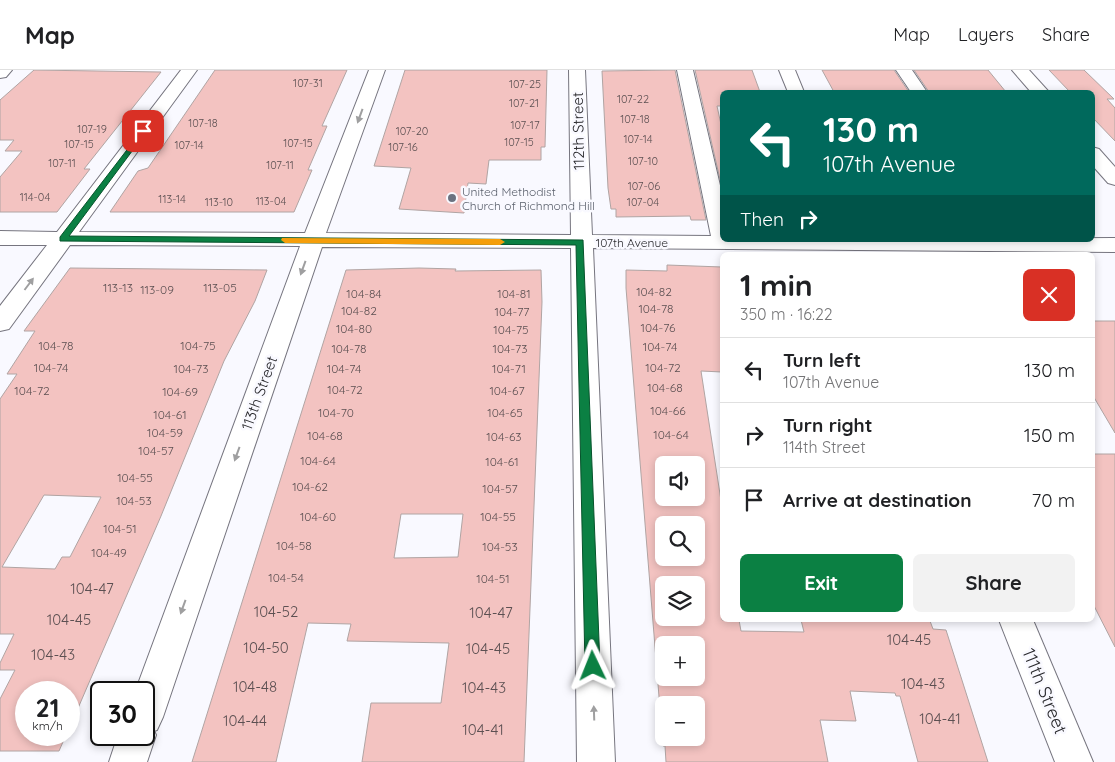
<!DOCTYPE html>
<html lang="en">
<head>
<meta charset="utf-8">
<style>
	:root { --surface:#fff; --page:#f2f2f2; --text:#202124; --muted:#757577; --line:#e0e0e0; --accent:#0b8043 }
	body { margin:0; font-family:Quicksand,sans-serif; background:var(--page); color:var(--text); height:100vh; display:flex; flex-direction:column; font-size:19px; white-space:nowrap }
	* { box-sizing:border-box; margin:0 }
	p { font-size:16px; color:var(--muted) }
	.icon { flex:none; width:28px; height:28px; fill:none; stroke:currentColor; stroke-width:2; stroke-linecap:round; stroke-linejoin:round }
	.map { position:relative; flex:1; overflow:hidden }
	.sheet { position:absolute; left:720px; top:182px; width:375px; height:370px; display:flex; flex-direction:column; background:var(--surface); border-radius:8px; box-shadow:0 2px 8px #0003 }
	.sheet>* { flex:none }
	.guide { position:absolute; left:720px; top:20px; width:375px; height:152px; border-radius:8px; box-shadow:0 2px 8px #0003; background:#00695c; color:#fff; overflow:hidden }
	.buttons { position:absolute; left:655px; top:386px; display:grid; gap:10px }
	.buttons a { display:grid; place-items:center; width:50px; height:50px; border-radius:8px; background:var(--surface); box-shadow:0 2px 8px #0003; font-size:25px }
	.speed { position:absolute; left:15px; top:611px; display:flex; gap:10px; font-size:25px; font-weight:700; text-align:center }
	.speed>* { display:grid; place-content:center; width:65px; height:65px; border-radius:50%; background:var(--surface); box-shadow:0 2px 8px #0003; line-height:1 }
	.speed small { font-size:12px; font-weight:400 }
	.speed .limit { border:2px solid #111; border-radius:8px; background:#fff; color:#111 }
	.pin { position:absolute; display:grid; place-items:center; width:42px; height:42px; color:#fff; margin:-21px; border-radius:10px; box-shadow:0 2px 8px #0006 }
	.me { position:absolute; width:55px; margin:-28px; rotate:358deg; stroke-linejoin:round; filter:drop-shadow(0 0 4px #0008) }
	.turn { display:flex; align-items:center; gap:18px; height:105px; padding:0 20px; font-size:22px }
	.turn .icon { width:65px; height:65px; stroke-width:2.5 }
	.turn b { display:block; font-size:35px; line-height:42px }
	.then { display:flex; align-items:center; height:48px; padding:0 20px; background:#0003; gap:10px; font-size:19px }
	.round { display:grid; place-items:center; flex:none; width:52px; height:52px; border-radius:8px; background:var(--page) }
	.head { display:flex; align-items:center; justify-content:space-between; height:85px; padding:0 20px }
	h1 { font-size:30px; font-weight:800; line-height:38px }
	.button { display:flex; gap:10px; margin-top:auto; padding:10px 20px }
	.button a { flex:1; height:58px; border-radius:8px; background:var(--accent); color:#fff; font-size:20px; font-weight:800; line-height:58px; text-align:center }
	.button a+a { background:var(--page); color:var(--text) }
	ul { padding:0; list-style:none }
	li { display:flex; align-items:center; gap:15px; height:65px; padding:0 20px; border-top:1px solid var(--line) }
	li div { flex:1 }
	li b { display:block; font-size:19px }
	li em { font-style:normal }
	header { display:flex; align-items:center; gap:30px; box-sizing:border-box; height:70px; padding:0 25px; background:var(--surface); border-bottom:1px solid var(--line) }
	header strong { font-size:24px }
	nav { display:flex; gap:28px; margin-inline-start:auto; font-size:18px }
	.map>svg:first-child { display:block }
	.building { fill:#f3c3c1; stroke:#b0a4a3; fill-rule:evenodd }
	.lines { fill:none; stroke-linecap:round; stroke-linejoin:round }
	.minor-casing { stroke:#76757f; stroke-width:2 }
	.minor { fill:#fff; fill-rule:evenodd }
	.oneway { fill:#9f9fa0 }
	.route { fill:#0b8043; stroke:#07532c }
	.slow { fill:#f59e0b }
	.worship-dot { fill:#6b7280; stroke:#f9f9ff; stroke-width:2 }
	.labels { text-anchor:middle; dominant-baseline:central; stroke-width:5; stroke-linejoin:round; paint-order:stroke }
	.far-number-label { font-size:11px; fill:#5c5052 }
	.far-worship-label { font-size:12px; fill:#5b616d; stroke:#f9f9ff; text-anchor:start }
	.far-street-label { font-size:12px; fill:#29292d; stroke:#f9f9ff }
	.number-label { font-size:12px; fill:#5c5052 }
	.street-label { font-size:15px; fill:#29292d; stroke:#f9f9ff }
	.near-number-label { font-size:15px; fill:#5c5052 }
	.near-street-label { font-size:18px; fill:#29292d; stroke:#f9f9ff }
</style>
</head>
<body>
<header>
<strong>Map</strong>
<nav><a>Map</a><a>Layers</a><a>Share</a></nav>
</header>
<div class="map">
<svg width="1115" height="692" viewBox="0 0 1115 692">
	<rect width="100%" height="100%" fill="#f9f9ff"/>
	<g class="building">
		<polygon points="34,0 161,2 84,99 90,99 57,142 0,142 0,107 22,81 5,81 14,70 0,70 0,30"/>
		<polygon points="215,0 347,0 322,56 327,56 308,100 312,100 294,142 110,142 138,101 148,98"/>
		<polygon points="405,0 547,0 545,77 541,77 541,90 489,90 486,114 468,113 464,143 399,139 411,98 374,96"/>
		<polygon points="675,0 706,150 691,150 690,146 616,147 616,139 611,139 608,118 602,1"/>
		<polygon points="695,0 752,0 760,22 722,22 722,36 717,36 722,59 722,118"/>
		<polygon points="822,0 894,0 909,22 834,22"/>
		<polygon points="914,0 988,0 1006,22 929,22"/>
		<polygon points="1049,0 1084,0 1114,29 1107,29 1115,38 1115,71 1092,47 1092,22 1070,22"/>
		<path d="M667 195 722 197V302L701 301 722 437V550H739L741 561 804 562 801 550 930 551 933 559 946 560 988 692H918L900 626H896L895 623 850 621 856 651 820 650 828 692H666L665 676H663L626 218V200L667 201ZM664 395H696V428H664ZM664 455H696V488H664ZM664 515H696V548H664ZM664 575H696V608H664ZM664 635H696V668H664Z"/>
		<path d="M70 198 267 200 255 231 224 291 161 446 69 659V622H26V665H66L59 681H0V629L15 600H0V593L14 564H0V329L17 304H7L35 261H24ZM44 425 101 427 70 487H62L55 499 2 497Z"/>
		<path d="M419 198 456 199 455 201 541 200 542 232 524 692H362L371 633H441L449 573 347 571 351 554 308 553 276 692H192L346 200ZM401 444H463L458 487 394 488Z"/>
		<polygon points="1092,251 1115,251 1115,363 1092,324"/>
		<polygon points="1092,384 1115,384 1115,577 1092,532"/>
	</g>
	<g class="lines">
		<g class="minor-casing">
			<g id="minor">
				<polygon points="0,0 12,0 6,7 0,8"/>
				<polygon points="181,0 197,0 79,162 305,163 369,0 385,0 326,163 571,165 569,0 585,0 592,165 711,166 677,0 693,0 722,124 722,170 1115,168 1115,182 593,178 615,692 577,692 571,178 322,177 163,647 157,660 154,661 156,665 147,692 109,692 118,665 144,665 144,622 135,622 300,176 70,175 9,259 0,261 0,236 47,175 0,175 0,161 57,162"/>
				<polygon points="779,0 795,0 804,22 788,22"/>
				<polygon points="896,0 912,0 927,22 911,22"/>
				<polygon points="1012,0 1029,0 1049,22 1031,22"/>
				<polygon points="1092,77 1099,79 1115,97 1115,115 1108,113 1092,95"/>
				<polygon points="999,550 1033,550 1093,692 1055,692"/>
			</g>
		</g>
		<use href="#minor" class="minor"/>
	</g>
	<defs><path id="oneway-solid" d="M-6-.8H1V-3.2L6.5 0L1 3.2V.8H-6Z" transform="scale(1.25)"/></defs>
	<g class="oneway">
		<use href="#oneway-solid" transform="translate(360 46) rotate(110)"/>
		<use href="#oneway-solid" transform="translate(303 198) rotate(110)"/>
		<use href="#oneway-solid" transform="translate(29 214) rotate(-53)"/>
		<use href="#oneway-solid" transform="translate(237 384) rotate(110)"/>
		<use href="#oneway-solid" transform="translate(183 537) rotate(110)"/>
		<use href="#oneway-solid" transform="translate(594 643) rotate(-92)"/>
	</g>
	<polygon class="route" points="143,59 147,61 69,166 583,170 600,596 598,600 593,602 588,600 585,596 576,175 60,171 60,167"/>
	<polygon class="slow" points="282,168 500,169 505,172 500,175 285,173 281,170"/>
	<circle class="worship-dot" cx="452" cy="128" r="5"/>
	<g class="labels">
		<g class="far-number-label">
			<text x="308" y="13">107-31</text>
			<text x="525" y="14">107-25</text>
			<text x="633" y="29">107-22</text>
			<text x="524" y="33">107-21</text>
			<text x="635" y="49">107-18</text>
			<text x="203" y="53">107-18</text>
			<text x="525" y="55">107-17</text>
			<text x="92" y="59">107-19</text>
			<text x="412" y="61">107-20</text>
			<text x="638" y="69">107-14</text>
			<text x="519" y="72">107-15</text>
			<text x="298" y="73">107-15</text>
			<text x="79" y="74">107-15</text>
			<text x="189" y="75">107-14</text>
			<text x="403" y="77">107-16</text>
			<text x="643" y="91">107-10</text>
			<text x="62" y="93">107-11</text>
			<text x="280" y="95">107-11</text>
			<text x="644" y="116">107-06</text>
			<text x="35" y="127">114-04</text>
			<text x="172" y="129">113-14</text>
			<text x="271" y="131">113-04</text>
			<text x="219" y="132">113-10</text>
			<text x="643" y="132">107-04</text>
		</g>
		<g class="far-worship-label">
			<text x="462" y="121">United Methodist<tspan x="462" dy="14">Church of Richmond Hill</tspan></text>
		</g>
		<g class="far-street-label">
			<text x="632" y="172">107th Avenue</text>
		</g>
		<g class="number-label">
			<text x="118" y="217">113-13</text>
			<text x="220" y="217">113-05</text>
			<text x="157" y="219">113-09</text>
			<text x="654" y="221">104-82</text>
			<text x="364" y="223">104-84</text>
			<text x="514" y="223">104-81</text>
			<text x="656" y="238">104-78</text>
			<text x="359" y="240">104-82</text>
			<text x="512" y="241">104-77</text>
			<text x="658" y="257">104-76</text>
			<text x="354" y="258">104-80</text>
			<text x="511" y="259">104-75</text>
			<text x="56" y="275">104-78</text>
			<text x="198" y="275">104-75</text>
			<text x="660" y="276">104-74</text>
			<text x="349" y="278">104-78</text>
			<text x="510" y="278">104-73</text>
			<text x="51" y="297">104-74</text>
			<text x="663" y="297">104-72</text>
			<text x="191" y="298">104-73</text>
			<text x="344" y="298">104-74</text>
			<text x="509" y="298">104-71</text>
			<text x="665" y="317">104-68</text>
			<text x="345" y="319">104-72</text>
			<text x="32" y="320">104-72</text>
			<text x="507" y="320">104-67</text>
			<text x="180" y="321">104-69</text>
			<text x="668" y="340">104-66</text>
			<text x="336" y="342">104-70</text>
			<text x="505" y="342">104-65</text>
			<text x="170" y="344">104-61</text>
			<text x="165" y="362">104-59</text>
			<text x="671" y="364">104-64</text>
			<text x="325" y="365">104-68</text>
			<text x="504" y="366">104-63</text>
			<text x="156" y="380">104-57</text>
			<text x="318" y="390">104-64</text>
			<text x="502" y="391">104-61</text>
			<text x="135" y="407">104-55</text>
			<text x="310" y="416">104-62</text>
			<text x="500" y="418">104-57</text>
			<text x="134" y="430">104-53</text>
			<text x="318" y="446">104-60</text>
			<text x="498" y="446">104-55</text>
			<text x="120" y="458">104-51</text>
			<text x="294" y="475">104-58</text>
			<text x="500" y="476">104-53</text>
			<text x="109" y="482">104-49</text>
			<text x="286" y="507">104-54</text>
			<text x="493" y="508">104-51</text>
		</g>
		<g class="street-label">
			<text transform="translate(578 61) rotate(-91)">112th Street</text>
			<text transform="translate(259 323) rotate(-70)">113th Street</text>
		</g>
		<g class="near-number-label">
			<text x="92" y="518">104-47</text>
			<text x="276" y="541">104-52</text>
			<text x="491" y="542">104-47</text>
			<text x="69" y="549">104-45</text>
			<text x="909" y="569">104-45</text>
			<text x="266" y="577">104-50</text>
			<text x="488" y="578">104-45</text>
			<text x="53" y="584">104-43</text>
			<text x="923" y="613">104-43</text>
			<text x="255" y="616">104-48</text>
			<text x="484" y="617">104-43</text>
			<text x="940" y="648">104-41</text>
			<text x="245" y="650">104-44</text>
			<text x="483" y="659">104-41</text>
		</g>
		<g class="near-street-label">
			<text transform="translate(1045 621) rotate(68)">111th Street</text>
		</g>
	</g>
</svg>
<div class="buttons">
<a><svg class="icon" aria-label="sound" viewBox="0 0 24 24"><path d="M4 9h4l5-4v14l-5-4H4zM17 9q2 3 0 6"/></svg></a>
<a><svg class="icon" aria-label="search" viewBox="0 0 24 24"><circle cx="10" cy="10" r="6"/><path d="M15 15l6 6"/></svg></a>
<a><svg class="icon" aria-label="layers" viewBox="0 0 24 24"><path d="M12 4l9 5-9 5-9-5zM3 14l9 5 9-5"/></svg></a>
<a>+</a>
<a>−</a>
</div>
<div class="speed"><div>21<small>km/h</small></div><div class="limit">30</div></div>
<div class="pin" style="left:143px;top:61px;background:#d93025"><svg class="icon" aria-label="arrive" viewBox="0 0 24 24"><path d="M6 21V4h12l-3 4 3 4H6"/></svg></div>
<svg class="me" style="left:593px;top:596px" viewBox="-20 -20 40 40"><path d="M0-17L14 15 0 8-14 15z" fill="#0b8043" stroke="#fff" stroke-width="4"/></svg>
<div class="guide">
<div class="turn"><svg class="icon" aria-label="left" viewBox="0 0 24 24"><path d="M17 20v-9H6M10 6l-5 5 5 5"/></svg><div><b>130 m</b>107th Avenue</div></div>
<div class="then">Then<svg class="icon" aria-label="right" viewBox="0 0 24 24"><path d="M7 20v-9h11M14 6l5 5-5 5"/></svg></div>
</div>
<section class="sheet">
<div class="head"><div><h1>1 min</h1><p>350 m · 16:22</p></div><a class="round" style="background:#d93025;color:#fff"><svg class="icon" aria-label="close" viewBox="0 0 24 24"><path d="M6 6l12 12M18 6L6 18"/></svg></a></div>
<ul>
<li><svg class="icon" aria-label="left" viewBox="0 0 24 24"><path d="M17 20v-9H6M10 6l-5 5 5 5"/></svg><div><b>Turn left</b><p>107th Avenue</p></div><em>130 m</em></li>
<li><svg class="icon" aria-label="right" viewBox="0 0 24 24"><path d="M7 20v-9h11M14 6l5 5-5 5"/></svg><div><b>Turn right</b><p>114th Street</p></div><em>150 m</em></li>
<li><svg class="icon" aria-label="arrive" viewBox="0 0 24 24"><path d="M6 21V4h12l-3 4 3 4H6"/></svg><div><b>Arrive at destination</b></div><em>70 m</em></li>
</ul>
<div class="button"><a>Exit</a><a>Share</a></div>
</section>
</div>
</body>
</html>
